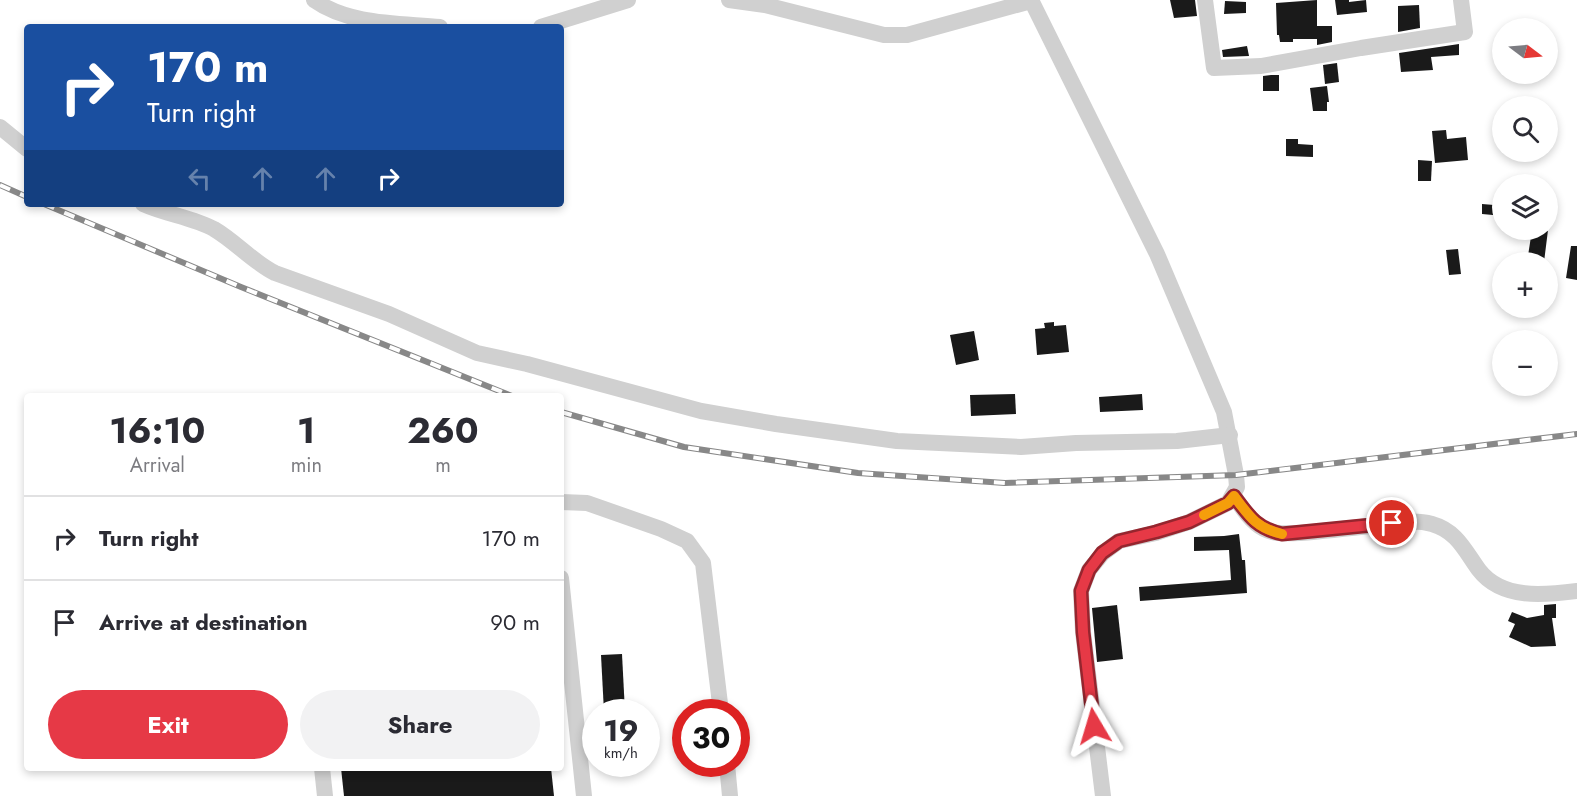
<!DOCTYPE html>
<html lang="en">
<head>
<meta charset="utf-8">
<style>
	:root { --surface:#fff; --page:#f2f2f3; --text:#2b2b33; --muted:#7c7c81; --line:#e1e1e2; --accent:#e63946 }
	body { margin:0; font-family:Jost,sans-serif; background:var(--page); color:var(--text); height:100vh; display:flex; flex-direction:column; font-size:22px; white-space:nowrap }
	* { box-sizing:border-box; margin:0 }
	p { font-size:20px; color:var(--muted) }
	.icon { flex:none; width:33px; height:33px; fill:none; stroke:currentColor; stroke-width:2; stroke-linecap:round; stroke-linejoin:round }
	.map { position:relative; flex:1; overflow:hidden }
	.panel { position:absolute; left:24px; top:393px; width:540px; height:378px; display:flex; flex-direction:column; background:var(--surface); border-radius:6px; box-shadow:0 3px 9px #0003 }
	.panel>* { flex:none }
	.banner { position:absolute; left:24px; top:24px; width:540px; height:183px; border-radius:6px; box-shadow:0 3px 9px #0003; background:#1a4fa0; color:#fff; overflow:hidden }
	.needle { width:39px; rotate:106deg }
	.fabs { position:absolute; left:1492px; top:18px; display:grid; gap:12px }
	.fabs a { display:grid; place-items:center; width:66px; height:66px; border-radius:50%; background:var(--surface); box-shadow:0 3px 9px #0003; font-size:30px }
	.speed { position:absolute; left:582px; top:699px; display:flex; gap:12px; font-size:30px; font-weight:700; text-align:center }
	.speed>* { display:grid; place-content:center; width:78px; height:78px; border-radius:50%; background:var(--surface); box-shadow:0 3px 9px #0003; line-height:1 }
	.speed small { font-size:15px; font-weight:400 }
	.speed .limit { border:9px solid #d22; background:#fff; color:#111 }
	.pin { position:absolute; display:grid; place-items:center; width:51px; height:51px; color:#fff; margin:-26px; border:3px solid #fff; border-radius:50%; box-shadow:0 2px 6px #0007 }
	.me { position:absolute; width:66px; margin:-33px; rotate:353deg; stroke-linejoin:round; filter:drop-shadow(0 0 4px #0008) }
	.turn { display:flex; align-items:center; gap:21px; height:126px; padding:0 24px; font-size:27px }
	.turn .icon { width:78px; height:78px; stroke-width:2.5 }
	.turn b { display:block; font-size:42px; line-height:51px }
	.lanes { display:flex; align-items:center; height:57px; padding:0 24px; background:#0003; justify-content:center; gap:30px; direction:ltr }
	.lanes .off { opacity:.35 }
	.eta { display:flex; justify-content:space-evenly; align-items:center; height:102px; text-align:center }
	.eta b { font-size:36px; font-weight:700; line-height:42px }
	.action { display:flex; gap:12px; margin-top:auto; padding:12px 24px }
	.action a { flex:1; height:69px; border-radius:36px; background:var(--accent); color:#fff; font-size:24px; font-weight:700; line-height:69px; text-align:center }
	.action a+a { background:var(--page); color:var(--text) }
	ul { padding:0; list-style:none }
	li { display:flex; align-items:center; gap:18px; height:84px; padding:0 24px; border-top:2px solid var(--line) }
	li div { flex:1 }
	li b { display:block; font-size:22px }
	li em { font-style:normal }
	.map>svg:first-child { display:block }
	.building { fill:#1a1a1a }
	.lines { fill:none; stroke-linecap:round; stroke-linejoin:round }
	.minor { stroke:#d0d0d0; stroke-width:16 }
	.rail-casing { stroke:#888; stroke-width:6 }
	.rail { stroke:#fff; stroke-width:4; stroke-dasharray:11; stroke-linecap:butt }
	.route-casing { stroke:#96252e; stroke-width:15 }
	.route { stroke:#e63946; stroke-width:10 }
	.slow { stroke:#f59e0b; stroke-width:10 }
</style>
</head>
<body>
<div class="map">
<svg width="1577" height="796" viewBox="0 0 1577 796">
	<rect width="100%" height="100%" fill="#fff"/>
	<g class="building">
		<polygon points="1170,0 1195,0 1197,16 1174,18"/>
		<polygon points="1317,0 1317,26 1332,26 1332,42 1317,45 1317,39 1293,39 1293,42 1280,42 1279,35 1277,35 1276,3"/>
		<polygon points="1335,0 1349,0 1349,2 1366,0 1367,12 1337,15"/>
		<polygon points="1225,1 1246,2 1246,13 1224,14"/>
		<polygon points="1419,5 1420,28 1398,32 1398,6"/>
		<polygon points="1459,44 1459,55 1431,57 1433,70 1401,72 1399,53"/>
		<polygon points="1247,46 1249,56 1223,57 1222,50"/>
		<polygon points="1337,63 1339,82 1325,84 1323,65"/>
		<polygon points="1271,75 1279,75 1279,91 1263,91 1263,76"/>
		<polygon points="1327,86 1329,102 1327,102 1327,111 1313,111 1310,88"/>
		<polygon points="1446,130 1447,139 1466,137 1468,160 1435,163 1432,131"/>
		<polygon points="1286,139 1298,139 1298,144 1313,145 1313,157 1286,156"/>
		<polygon points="1418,160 1432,161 1431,181 1418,181"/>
		<polygon points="1482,204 1494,205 1493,215 1482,214"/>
		<polygon points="1532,230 1548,230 1544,262 1527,262"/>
		<polygon points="1571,246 1577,246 1577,280 1566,278"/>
		<polygon points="1458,249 1461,274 1449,275 1446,250"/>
		<polygon points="1054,322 1054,326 1066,325 1069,352 1037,355 1035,329 1045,328 1044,323"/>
		<polygon points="974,331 979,360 956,365 950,335"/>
		<polygon points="1015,394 1016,414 971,416 970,395"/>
		<polygon points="1142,394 1143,410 1100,412 1099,397"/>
		<polygon points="1239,534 1242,560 1245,560 1247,593 1140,601 1139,587 1231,580 1229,550 1194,551 1194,537 1224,536"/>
		<polygon points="1556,604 1556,618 1552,618 1556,646 1531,647 1509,637 1515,624 1508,621 1512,612 1527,618 1544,615 1544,605"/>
		<polygon points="1117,605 1123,659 1097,662 1092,608"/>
		<polygon points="622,654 625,712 604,712 601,655"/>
		<polygon points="341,768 551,768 554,796 344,796"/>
	</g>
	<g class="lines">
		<g class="minor">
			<path d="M314 0C349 25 399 23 440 27"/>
			<polyline points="729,0 765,5 884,35 907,35 1031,1"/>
			<polyline points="1031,0 1157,254 1224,412 1236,475 1237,487 1228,503 1189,522 1156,533 1119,541 1103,553 1089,570 1081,591 1083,632 1103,796"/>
			<polyline points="1205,0 1214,68 1261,66 1361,48 1465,32 1461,0"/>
			<polyline points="541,27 628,0"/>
			<polyline points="0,127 27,149"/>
			<path d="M143 204C165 214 194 218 214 229 236 242 253 262 275 273L389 314 477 353 527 364 701 411 776 424 897 441 1021 447 1076 443 1177 441 1230 435"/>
			<path d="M1234 496C1242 508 1251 522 1264 529 1275 535 1289 533 1300 533 1326 531 1352 528 1377 525 1395 523 1414 519 1432 524 1457 531 1465 551 1479 570 1502 600 1545 595 1577 591"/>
			<polyline points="561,502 587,503 661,529 687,541 703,563 721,712"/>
			<polyline points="561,578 584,796"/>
			<polyline points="727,764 730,796"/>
			<polyline points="322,768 325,796"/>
		</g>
		<g class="rail-casing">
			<g id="rail">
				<polyline points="0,185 27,197"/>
				<polyline points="44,204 241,287 512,396"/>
				<polyline points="561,412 684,447 858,473 1005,483 1236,475 1577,434"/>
			</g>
		</g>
		<use href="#rail" class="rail"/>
	</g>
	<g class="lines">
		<g class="route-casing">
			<path id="route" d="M1094 726 1083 632 1081 591 1089 570 1102 553 1119 541 1156 532 1189 522 1228 503 1234 496C1249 516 1256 528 1282 534L1392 523"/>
		</g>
		<use href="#route" class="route"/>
		<path class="slow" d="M1204 515 1228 503 1234 496C1249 516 1256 528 1282 534"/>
	</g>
</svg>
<div class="fabs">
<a><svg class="needle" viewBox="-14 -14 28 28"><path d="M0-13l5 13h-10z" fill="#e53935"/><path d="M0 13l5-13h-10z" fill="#7c7c81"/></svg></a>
<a><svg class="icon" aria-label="search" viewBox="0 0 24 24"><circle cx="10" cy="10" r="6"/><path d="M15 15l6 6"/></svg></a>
<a><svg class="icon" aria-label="layers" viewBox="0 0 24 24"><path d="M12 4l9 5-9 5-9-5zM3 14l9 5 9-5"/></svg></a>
<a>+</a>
<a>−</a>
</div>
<div class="speed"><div>19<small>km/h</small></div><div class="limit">30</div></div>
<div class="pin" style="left:1392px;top:523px;background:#d93025"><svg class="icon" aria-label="arrive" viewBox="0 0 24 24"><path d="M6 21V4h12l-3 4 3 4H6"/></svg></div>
<svg class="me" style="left:1094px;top:726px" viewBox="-20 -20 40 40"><path d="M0-17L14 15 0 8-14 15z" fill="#e63946" stroke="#fff" stroke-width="4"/></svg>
<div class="banner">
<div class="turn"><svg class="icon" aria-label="right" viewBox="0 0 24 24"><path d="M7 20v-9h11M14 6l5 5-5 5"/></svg><div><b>170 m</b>Turn right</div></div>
<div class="lanes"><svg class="icon off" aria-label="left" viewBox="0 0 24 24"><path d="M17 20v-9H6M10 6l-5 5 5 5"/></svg><svg class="icon off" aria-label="ahead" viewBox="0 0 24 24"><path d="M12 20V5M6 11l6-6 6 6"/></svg><svg class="icon off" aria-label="ahead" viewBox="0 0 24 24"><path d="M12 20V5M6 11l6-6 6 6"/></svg><svg class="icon" aria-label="right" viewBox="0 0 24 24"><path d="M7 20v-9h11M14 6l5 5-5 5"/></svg></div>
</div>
<section class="panel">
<div class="eta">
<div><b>16:10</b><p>Arrival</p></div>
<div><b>1</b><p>min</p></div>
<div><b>260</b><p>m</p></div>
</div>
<ul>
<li><svg class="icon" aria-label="right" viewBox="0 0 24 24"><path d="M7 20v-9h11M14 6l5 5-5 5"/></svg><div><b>Turn right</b></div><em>170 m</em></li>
<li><svg class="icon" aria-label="arrive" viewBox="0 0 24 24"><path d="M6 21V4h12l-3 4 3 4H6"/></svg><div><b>Arrive at destination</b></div><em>90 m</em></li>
</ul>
<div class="action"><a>Exit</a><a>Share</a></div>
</section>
</div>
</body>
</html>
